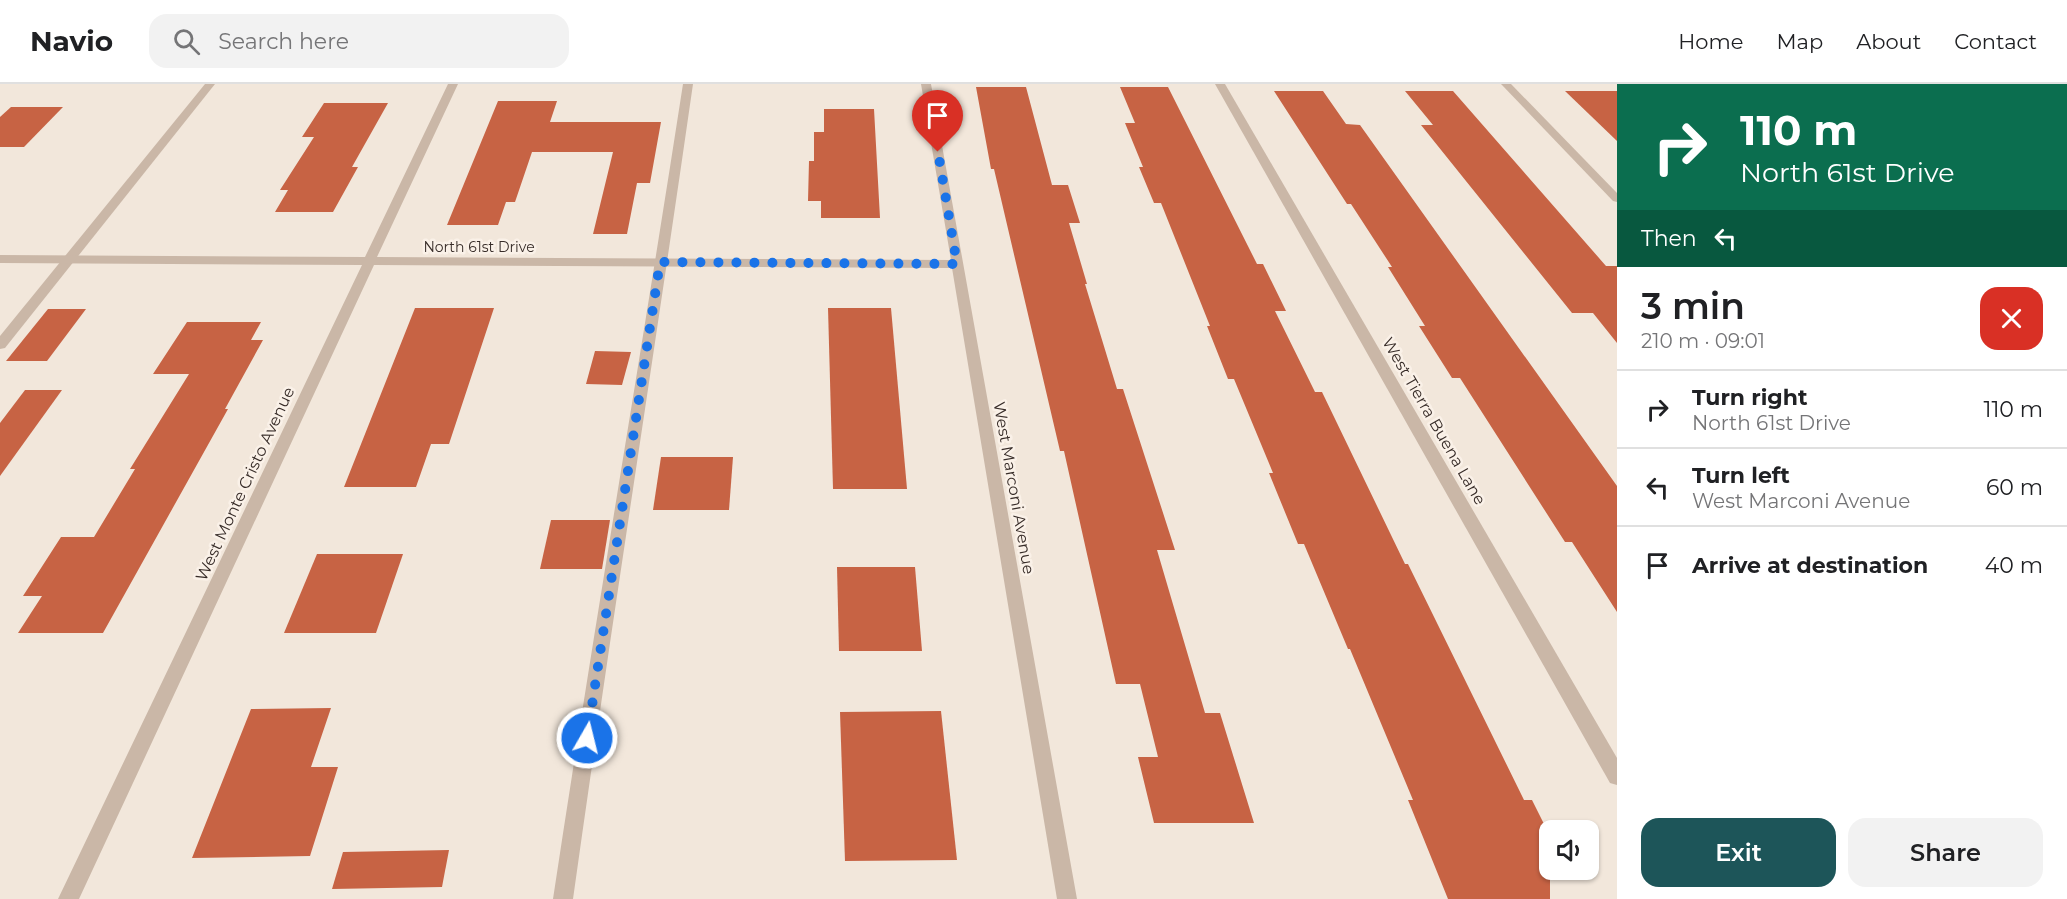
<!DOCTYPE html>
<html lang="en">
<head>
<meta charset="utf-8">
<style>
	:root { --surface:#fff; --page:#f2f2f2; --text:#202124; --muted:#757577; --line:#e0e0e0; --accent:#1d5559 }
	body { margin:0; font-family:Montserrat,sans-serif; background:var(--page); color:var(--text); height:100vh; display:flex; flex-direction:column; font-size:22px; white-space:nowrap }
	* { box-sizing:border-box; margin:0 }
	p { font-size:20px; color:var(--muted) }
	.icon { flex:none; width:33px; height:33px; fill:none; stroke:currentColor; stroke-width:2; stroke-linecap:round; stroke-linejoin:round }
	.map { position:relative; flex:1; overflow:hidden }
	.sheet { display:flex; flex-direction:column; background:var(--surface); width:450px }
	.sheet>* { flex:none }
	.hud { background:#0b6e4f; color:#fff; overflow:hidden }
	.buttons { position:absolute; left:1539px; top:736px; display:grid; gap:12px }
	.buttons a { display:grid; place-items:center; width:60px; height:60px; border-radius:12px; background:var(--surface); box-shadow:0 2px 4px #0004; font-size:30px }
	.pin { position:absolute; display:grid; place-items:center; width:51px; height:51px; color:#fff; margin:-62px -26px; border-radius:50% 50% 50% 0; rotate:-45deg; box-shadow:0 0 6px #0007 }
	.pin .icon { rotate:45deg }
	.me { position:absolute; width:66px; margin:-33px; rotate:8deg; stroke-linejoin:round; filter:drop-shadow(0 0 4px #0008) }
	.turn { display:flex; align-items:center; gap:21px; height:126px; padding:0 24px; font-size:27px }
	.turn .icon { width:78px; height:78px; stroke-width:2.5 }
	.turn b { display:block; font-size:42px; line-height:51px }
	.then { display:flex; align-items:center; height:57px; padding:0 24px; background:#0003; gap:12px; font-size:22px }
	.round { display:grid; place-items:center; flex:none; width:63px; height:63px; border-radius:18px; background:var(--page) }
	.head { display:flex; align-items:center; justify-content:space-between; height:102px; padding:0 24px }
	h1 { font-size:36px; font-weight:600; line-height:45px }
	.primary-button { display:flex; gap:12px; margin-top:auto; padding:12px 24px }
	.primary-button a { flex:1; height:69px; border-radius:18px; background:var(--accent); color:#fff; font-size:24px; font-weight:600; line-height:69px; text-align:center }
	.primary-button a+a { background:var(--page); color:var(--text) }
	ul { padding:0; list-style:none }
	li { display:flex; align-items:center; gap:18px; height:78px; padding:0 24px; border-top:2px solid var(--line) }
	li div { flex:1 }
	li b { display:block; font-size:22px }
	li em { font-style:normal }
	header { display:flex; align-items:center; gap:36px; box-sizing:border-box; height:84px; padding:0 30px; background:var(--surface); border-bottom:2px solid var(--line) }
	header strong { font-size:28px }
	nav { display:flex; gap:33px; margin-inline-start:auto; font-size:21px }
	.search { width:420px; height:54px; background:var(--page); display:flex; align-items:center; gap:15px; box-sizing:border-box; padding:0 21px; border-radius:18px; color:var(--muted); font-size:22px }
	main { display:flex; flex:1; min-height:0 }
	.map>svg:first-child { display:block }
	.building { fill:#c76344 }
	.lines { fill:none; stroke-linecap:round; stroke-linejoin:round }
	.lane { fill:#cab7a7; fill-rule:evenodd }
	.street { fill:#cab7a7; fill-rule:evenodd }
	.route { stroke:#1a73e8; stroke-width:10; stroke-dasharray:0 18 }
	.labels { text-anchor:middle; dominant-baseline:central; stroke-width:5; stroke-linejoin:round; paint-order:stroke }
	.far-street-label { font-size:14px; fill:#372c28; stroke:#faf1e8 }
	.street-label { font-size:16px; fill:#372c28; stroke:#faf1e8 }
</style>
</head>
<body>
<header>
<strong>Navio</strong>
<div class="search"><svg class="icon" aria-label="search" viewBox="0 0 24 24"><circle cx="10" cy="10" r="6"/><path d="M15 15l6 6"/></svg>Search here</div>
<nav><a>Home</a><a>Map</a><a>About</a><a>Contact</a></nav>
</header>
<main>
<div class="map">
<svg width="1617" height="815" viewBox="0 0 1617 815">
	<rect width="100%" height="100%" fill="#f2e7db"/>
	<g class="building">
		<polygon points="976,3 1026,3 1052,101 1068,101 1080,139 1069,139 1087,200 1085,200 1117,305 1123,305 1175,466 1157,466 1205,629 1220,629 1254,739 1154,739 1138,673 1158,673 1140,600 1116,600 1064,367 1060,367 994,85 991,85"/>
		<polygon points="1120,3 1168,3 1257,180 1263,180 1286,227 1275,227 1315,308 1322,308 1405,480 1408,480 1524,716 1532,716 1550,752 1550,815 1448,815 1408,716 1413,716 1350,565 1348,565 1304,460 1298,460 1269,389 1273,389 1234,295 1228,295 1207,242 1210,242 1161,119 1154,119 1139,83 1143,83 1125,39 1135,39"/>
		<polygon points="1274,7 1323,7 1346,40 1360,41 1617,402 1617,528 1572,458 1565,458 1460,294 1452,294 1419,242 1425,242 1388,183 1392,183 1351,120 1347,120"/>
		<polygon points="1405,7 1453,7 1606,182 1617,182 1617,259 1593,229 1572,229 1421,41 1433,41"/>
		<polygon points="1565,7 1617,7 1617,57"/>
		<polygon points="498,17 557,17 550,38 661,38 650,99 637,99 627,150 593,150 613,68 532,68 515,118 506,118 498,141 447,141"/>
		<polygon points="324,19 388,19 352,83 358,83 333,128 275,128 288,106 280,106 314,53 302,53"/>
		<polygon points="11,23 63,23 24,63 0,63 0,33"/>
		<polygon points="824,25 874,25 880,134 821,134 821,117 808,117 809,77 814,77 814,48 824,48"/>
		<polygon points="415,224 494,224 449,360 431,360 416,403 344,403"/>
		<polygon points="828,224 891,224 907,405 833,405"/>
		<polygon points="48,225 86,225 47,277 6,277"/>
		<polygon points="187,238 261,238 251,256 263,256 225,325 228,325 103,549 18,549 42,512 23,512 61,453 94,453 135,385 130,385 189,290 153,290"/>
		<polygon points="595,267 631,268 622,301 586,300"/>
		<polygon points="25,306 62,306 0,392 0,339"/>
		<polygon points="661,373 733,373 729,426 653,426"/>
		<polygon points="551,436 610,436 602,485 540,485"/>
		<polygon points="317,470 403,470 376,549 284,549"/>
		<polygon points="837,483 915,483 922,567 839,567"/>
		<polygon points="331,624 311,683 338,683 310,772 192,774 251,625"/>
		<polygon points="941,627 957,776 845,777 840,628"/>
		<polygon points="449,766 442,803 332,805 343,768"/>
	</g>
	<g class="lines">
		<g class="lane">
			<polygon points="205,0 215,0 5,264 0,265 0,252"/>
			<path d="M683 0H693C654 272 611 543 573 815H553C594 543 641 272 683 0Z"/>
		</g>
		<g class="street">
			<polygon points="448,0 458,0 377,173 951,176 921,0 931,0 1077,815 1057,815 952,184 374,181 79,815 58,815 362,181 0,179 0,171 365,173"/>
			<polygon points="1215,0 1225,0 1617,674 1617,701 1610,699"/>
			<polygon points="1501,0 1511,0 1617,109 1617,118 1613,117"/>
		</g>
	</g>
	<g class="lines">
		<polyline class="route" points="587,654 660,178 957,180 938,68"/>
	</g>
	<g class="labels">
		<g class="far-street-label">
			<text x="479" y="163">North 61st Drive</text>
		</g>
		<g class="street-label">
			<text transform="translate(1434 337) rotate(60)">West Tierra Buena Lane</text>
			<text transform="translate(245 400) rotate(-65)">West Monte Cristo Avenue</text>
			<text transform="translate(1014 404) rotate(80)">West Marconi Avenue</text>
		</g>
	</g>
</svg>
<div class="buttons">
<a><svg class="icon" aria-label="sound" viewBox="0 0 24 24"><path d="M4 9h4l5-4v14l-5-4H4zM17 9q2 3 0 6"/></svg></a>
</div>
<div class="pin" style="left:938px;top:68px;background:#d93025"><svg class="icon" aria-label="arrive" viewBox="0 0 24 24"><path d="M6 21V4h12l-3 4 3 4H6"/></svg></div>
<svg class="me" style="left:587px;top:654px" viewBox="-20 -20 40 40"><circle r="17" fill="#1a73e8" stroke="#fff" stroke-width="3"/><path d="M0-11L8 9 0 5-8 9z" fill="#fff"/></svg>
</div>
<section class="sheet">
<div class="hud">
<div class="turn"><svg class="icon" aria-label="right" viewBox="0 0 24 24"><path d="M7 20v-9h11M14 6l5 5-5 5"/></svg><div><b>110 m</b>North 61st Drive</div></div>
<div class="then">Then<svg class="icon" aria-label="left" viewBox="0 0 24 24"><path d="M17 20v-9H6M10 6l-5 5 5 5"/></svg></div>
</div>
<div class="head"><div><h1>3 min</h1><p>210 m · 09:01</p></div><a class="round" style="background:#d93025;color:#fff"><svg class="icon" aria-label="close" viewBox="0 0 24 24"><path d="M6 6l12 12M18 6L6 18"/></svg></a></div>
<ul>
<li><svg class="icon" aria-label="right" viewBox="0 0 24 24"><path d="M7 20v-9h11M14 6l5 5-5 5"/></svg><div><b>Turn right</b><p>North 61st Drive</p></div><em>110 m</em></li>
<li><svg class="icon" aria-label="left" viewBox="0 0 24 24"><path d="M17 20v-9H6M10 6l-5 5 5 5"/></svg><div><b>Turn left</b><p>West Marconi Avenue</p></div><em>60 m</em></li>
<li><svg class="icon" aria-label="arrive" viewBox="0 0 24 24"><path d="M6 21V4h12l-3 4 3 4H6"/></svg><div><b>Arrive at destination</b></div><em>40 m</em></li>
</ul>
<div class="primary-button"><a>Exit</a><a>Share</a></div>
</section>
</main>
</body>
</html>
